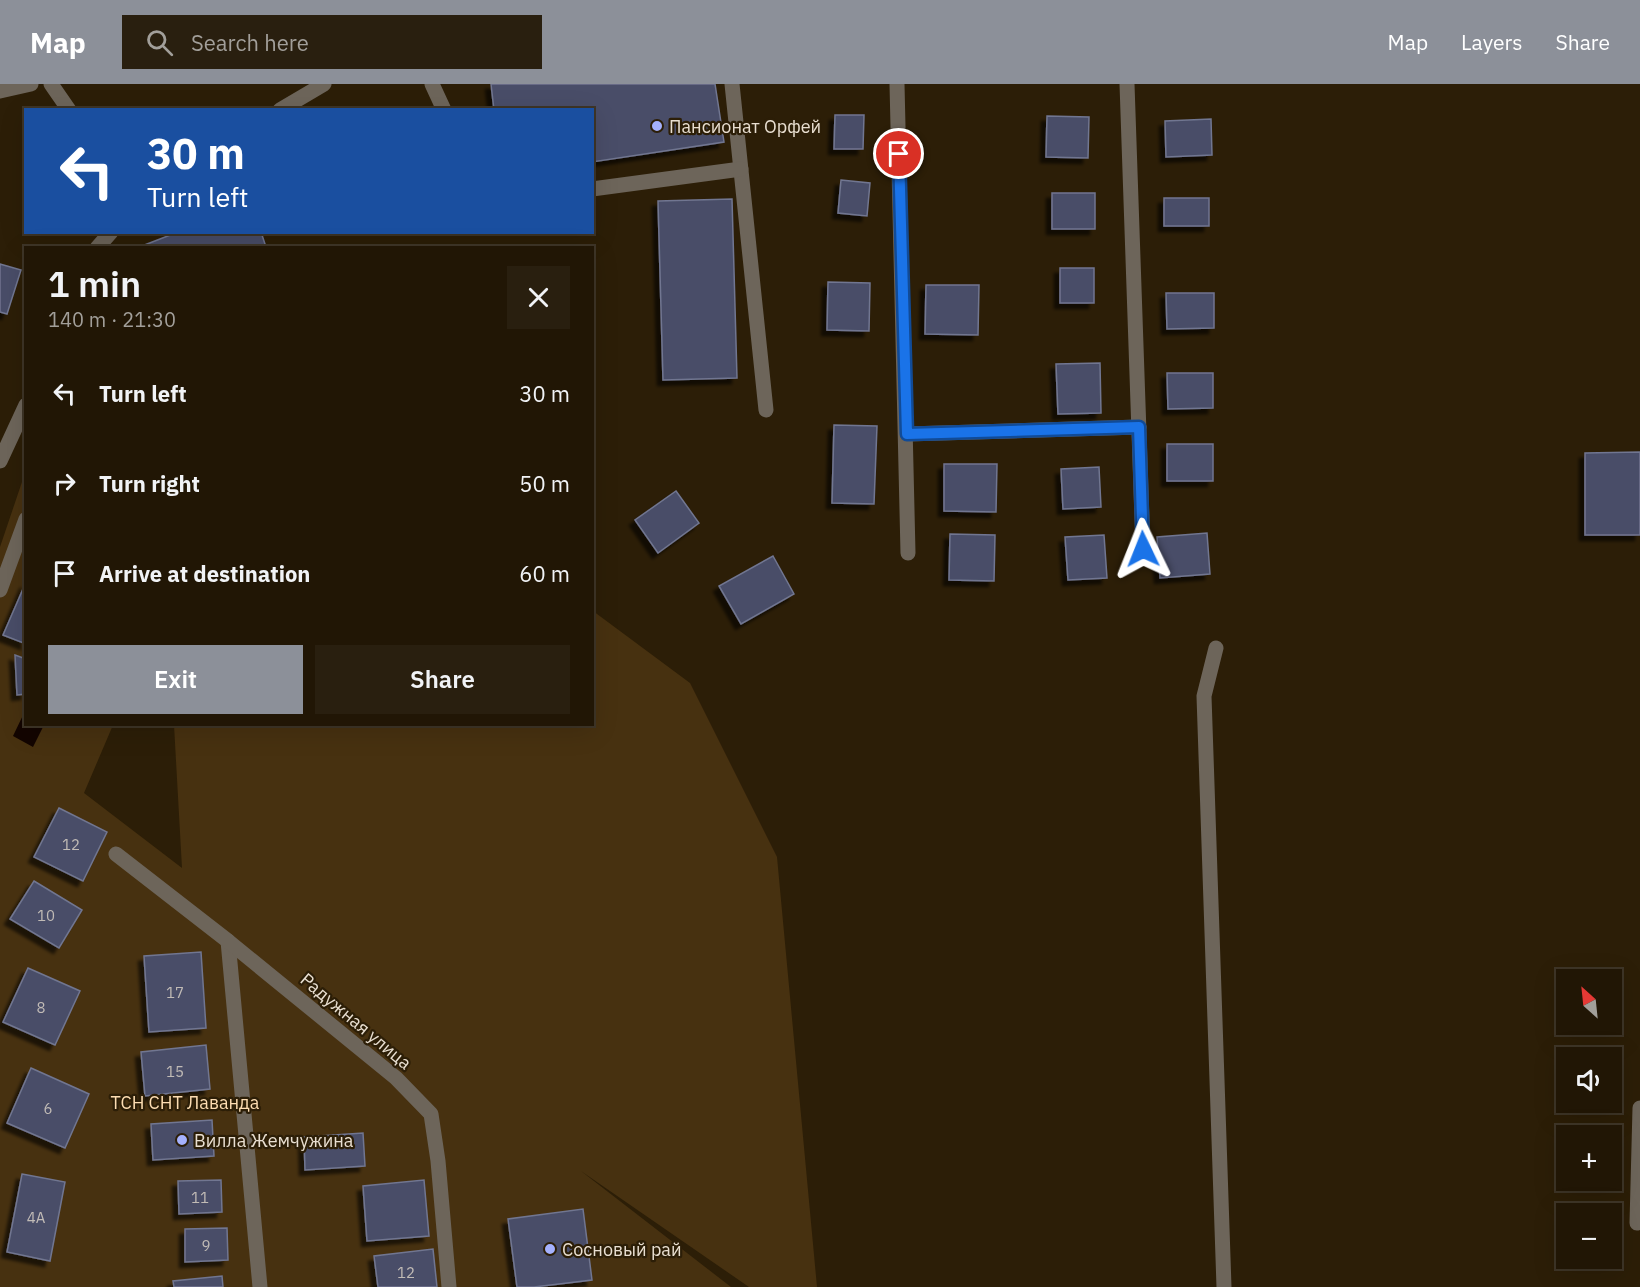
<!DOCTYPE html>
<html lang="en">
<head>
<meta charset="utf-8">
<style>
	:root { --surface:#211605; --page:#291f0f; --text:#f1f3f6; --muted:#a29f9a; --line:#3e3527; --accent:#8c9099 }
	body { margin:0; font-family:"IBM Plex Sans",sans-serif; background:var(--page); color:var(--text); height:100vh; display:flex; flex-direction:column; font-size:22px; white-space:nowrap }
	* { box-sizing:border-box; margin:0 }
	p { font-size:20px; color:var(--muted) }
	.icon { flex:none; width:33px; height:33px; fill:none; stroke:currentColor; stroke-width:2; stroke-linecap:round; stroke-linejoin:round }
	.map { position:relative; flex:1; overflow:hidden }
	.side { position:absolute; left:24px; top:162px; width:570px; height:480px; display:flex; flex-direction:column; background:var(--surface); border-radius:0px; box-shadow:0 6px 24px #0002,0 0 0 2px var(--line) }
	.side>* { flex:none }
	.hud { position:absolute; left:24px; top:24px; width:570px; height:126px; border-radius:0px; box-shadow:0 6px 24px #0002,0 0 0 2px var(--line); background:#1a4fa0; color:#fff; overflow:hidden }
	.needle { width:39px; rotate:333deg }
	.buttons { position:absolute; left:1556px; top:885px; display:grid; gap:12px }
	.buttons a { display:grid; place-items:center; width:66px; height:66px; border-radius:0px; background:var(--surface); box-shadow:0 6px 24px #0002,0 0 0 2px var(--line); font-size:30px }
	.pin { position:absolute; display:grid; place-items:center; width:51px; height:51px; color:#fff; margin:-26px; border:3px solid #fff; border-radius:50%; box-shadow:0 2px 6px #0007 }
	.me { position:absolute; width:66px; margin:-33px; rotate:358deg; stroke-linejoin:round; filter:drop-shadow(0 0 4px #0008) }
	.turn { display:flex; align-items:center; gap:21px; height:126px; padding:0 24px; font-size:27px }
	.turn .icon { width:78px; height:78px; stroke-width:2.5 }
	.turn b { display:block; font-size:42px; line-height:51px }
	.round { display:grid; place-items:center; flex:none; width:63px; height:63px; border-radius:0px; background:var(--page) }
	.head { display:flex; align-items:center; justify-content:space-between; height:102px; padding:0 24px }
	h1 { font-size:36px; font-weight:600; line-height:45px }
	.button { display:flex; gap:12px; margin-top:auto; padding:12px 24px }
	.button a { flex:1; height:69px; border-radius:0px; background:var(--accent); color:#fff; font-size:24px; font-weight:600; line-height:69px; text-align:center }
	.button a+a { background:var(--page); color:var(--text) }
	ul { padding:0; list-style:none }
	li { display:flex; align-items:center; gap:18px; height:90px; padding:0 24px }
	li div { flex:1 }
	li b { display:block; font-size:22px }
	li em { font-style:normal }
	header { display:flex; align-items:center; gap:36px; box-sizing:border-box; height:84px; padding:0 30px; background:var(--accent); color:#fff }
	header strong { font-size:28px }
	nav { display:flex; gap:33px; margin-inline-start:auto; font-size:21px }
	.search { width:420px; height:54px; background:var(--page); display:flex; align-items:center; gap:15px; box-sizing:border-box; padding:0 21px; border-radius:0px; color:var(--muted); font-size:22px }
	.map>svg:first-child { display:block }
	.green { fill:#473110 }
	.water { fill:#130500 }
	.building { fill:#494e67; stroke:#717691; stroke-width:1.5; filter:url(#shadow) }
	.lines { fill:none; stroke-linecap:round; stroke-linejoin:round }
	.lane { stroke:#6d655a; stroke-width:15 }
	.street { stroke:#6d655a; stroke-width:15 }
	.route-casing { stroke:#114b97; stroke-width:15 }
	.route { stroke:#1a73e8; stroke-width:10 }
	.poi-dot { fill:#a5b1fc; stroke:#2c1e07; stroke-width:2 }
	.labels { text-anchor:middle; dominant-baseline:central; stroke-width:4.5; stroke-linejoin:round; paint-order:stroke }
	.number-label { font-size:15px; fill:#c1bbb6 }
	.poi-label { font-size:18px; fill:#e9dfd1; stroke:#2c1e07; text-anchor:start }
	.street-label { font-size:18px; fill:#e9dfd1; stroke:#2c1e07 }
	.park-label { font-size:18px; fill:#fdddb2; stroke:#2c1e07 }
</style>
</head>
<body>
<header>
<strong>Map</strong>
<div class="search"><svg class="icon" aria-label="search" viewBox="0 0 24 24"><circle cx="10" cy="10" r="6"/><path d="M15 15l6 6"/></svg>Search here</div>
<nav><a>Map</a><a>Layers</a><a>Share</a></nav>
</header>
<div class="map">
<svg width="1640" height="1203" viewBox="0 0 1640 1203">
	<defs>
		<filter id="shadow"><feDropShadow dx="-5.5" dy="5.5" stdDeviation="1.5" flood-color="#0009"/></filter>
	</defs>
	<rect width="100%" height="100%" fill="#2c1e07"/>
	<polygon class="green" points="25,389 26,640 113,641 84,709 182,784 174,641 592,640 593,527 690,599 777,773 817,1203 749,1203 581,1087 731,1203 0,1203 0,463"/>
	<polygon class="water" points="25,627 26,640 44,641 33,663 13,652"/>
	<g class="building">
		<polygon points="491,0 715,0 724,58 592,78 592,26 494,26"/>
		<polygon points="835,31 864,31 863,65 834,65"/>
		<polygon points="1047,32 1089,33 1088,74 1046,73"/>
		<polygon points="1211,35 1212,71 1166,73 1165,37"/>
		<polygon points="841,96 870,99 867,132 838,129"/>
		<rect x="1052" y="109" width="43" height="36"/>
		<rect x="1164" y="114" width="45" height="28"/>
		<polygon points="732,115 737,294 663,296 658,117"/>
		<polygon points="178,148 261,148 266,163 143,164 142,162"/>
		<polygon points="0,180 21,186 7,230 0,228"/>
		<rect x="1060" y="184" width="34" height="35"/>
		<polygon points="828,198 870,199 869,247 827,246"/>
		<polygon points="926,201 979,201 978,251 925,250"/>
		<polygon points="1166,209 1214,209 1214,244 1167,245"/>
		<polygon points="1100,279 1101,329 1058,330 1056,280"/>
		<polygon points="1167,289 1213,289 1213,324 1168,325"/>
		<polygon points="834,341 877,342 874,420 832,419"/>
		<rect x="1167" y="360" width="46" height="37"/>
		<polygon points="1640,368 1640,451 1585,451 1585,369"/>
		<polygon points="944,380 997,380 996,428 944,427"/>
		<polygon points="1099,383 1101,423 1063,425 1061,385"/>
		<polygon points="676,407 699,439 658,469 635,436"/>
		<polygon points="1207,449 1210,490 1160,494 1157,453"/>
		<polygon points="950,450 995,451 994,497 949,496"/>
		<polygon points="1104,451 1107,494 1068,496 1065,453"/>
		<polygon points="773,472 794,510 741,540 719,502"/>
		<polygon points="26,498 26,560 3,551"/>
		<polygon points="15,571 26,575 26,610 17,611"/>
		<polygon points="59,724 107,748 83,797 34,773"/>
		<polygon points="34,797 82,826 59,864 10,835"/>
		<polygon points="201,868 206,944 149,948 144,872"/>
		<polygon points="28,884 80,907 55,961 3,938"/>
		<polygon points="206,961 210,1005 145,1012 141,968"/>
		<polygon points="31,984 89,1010 65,1064 7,1039"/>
		<polygon points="212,1036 214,1072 153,1076 151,1040"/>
		<polygon points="363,1049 365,1082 305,1086 304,1053"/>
		<polygon points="22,1090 65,1098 50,1177 7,1168"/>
		<polygon points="221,1096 222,1128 179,1130 178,1097"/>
		<polygon points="424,1096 429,1152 367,1157 363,1102"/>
		<polygon points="583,1125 592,1196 534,1203 517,1203 508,1135"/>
		<polygon points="227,1144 228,1176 185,1178 185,1145"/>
		<polygon points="433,1165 437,1203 378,1203 374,1172"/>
		<polygon points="222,1192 223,1203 174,1203 173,1197"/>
	</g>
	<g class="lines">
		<g class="lane">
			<polyline points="51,0 69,26"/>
			<polyline points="432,0 444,26"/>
			<polyline points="732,0 766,326"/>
			<polyline points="897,0 908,469"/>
			<polyline points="1127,0 1143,465"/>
			<polyline points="0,7 31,0"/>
			<polyline points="280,26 324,0"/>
			<polyline points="592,105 741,85"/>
			<polyline points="97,164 111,148"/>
			<polyline points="907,350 1139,343"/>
			<polyline points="0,377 26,321"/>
			<polyline points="1216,564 1204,612 1224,1203"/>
			<polyline points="228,857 260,1203"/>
			<polyline points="1637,1139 1640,1024"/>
		</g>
		<g class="street">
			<polyline points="0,506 26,435"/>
			<polyline points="116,770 228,857 396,994 431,1030 438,1077 449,1203"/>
		</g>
	</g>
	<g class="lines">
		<g class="route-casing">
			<polyline id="route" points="899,70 907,350 1139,343 1143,465"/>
		</g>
		<use href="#route" class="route"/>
	</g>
	<g class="poi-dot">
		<circle cx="657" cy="42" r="6"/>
		<circle cx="182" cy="1056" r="6"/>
		<circle cx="550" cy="1165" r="6"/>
	</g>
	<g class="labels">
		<g class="number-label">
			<text x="71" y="760">12</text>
			<text x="46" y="831">10</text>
			<text x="175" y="908">17</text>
			<text x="41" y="923">8</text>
			<text x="175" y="987">15</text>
			<text x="48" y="1024">6</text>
			<text x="200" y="1113">11</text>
			<text x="36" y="1133">4А</text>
			<text x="206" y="1161">9</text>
			<text x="406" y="1188">12</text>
		</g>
		<g class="poi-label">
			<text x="669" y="42">Пансионат Орфей</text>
			<text x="194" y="1056">Вилла Жемчужина</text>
			<text x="562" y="1165">Сосновый рай</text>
		</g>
		<g class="street-label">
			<text transform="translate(356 937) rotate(40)">Радужная улица</text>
		</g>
		<g class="park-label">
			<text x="185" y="1018">ТСН СНТ Лаванда</text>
		</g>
	</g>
</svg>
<div class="buttons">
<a><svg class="needle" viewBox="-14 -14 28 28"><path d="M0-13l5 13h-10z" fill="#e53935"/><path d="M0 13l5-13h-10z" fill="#a29f9a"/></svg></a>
<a><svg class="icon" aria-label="sound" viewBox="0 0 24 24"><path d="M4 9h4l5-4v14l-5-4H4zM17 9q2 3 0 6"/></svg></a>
<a>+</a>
<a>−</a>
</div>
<div class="pin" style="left:899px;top:70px;background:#d93025"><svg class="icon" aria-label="arrive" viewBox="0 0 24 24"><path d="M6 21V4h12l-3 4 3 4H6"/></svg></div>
<svg class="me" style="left:1143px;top:465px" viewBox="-20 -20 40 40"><path d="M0-17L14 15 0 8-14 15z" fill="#1a73e8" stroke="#fff" stroke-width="4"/></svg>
<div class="hud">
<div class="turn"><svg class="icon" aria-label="left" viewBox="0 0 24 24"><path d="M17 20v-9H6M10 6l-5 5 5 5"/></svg><div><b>30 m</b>Turn left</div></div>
</div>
<section class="side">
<div class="head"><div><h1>1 min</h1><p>140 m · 21:30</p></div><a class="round"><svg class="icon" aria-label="close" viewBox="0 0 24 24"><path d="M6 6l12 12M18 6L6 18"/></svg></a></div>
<ul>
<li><svg class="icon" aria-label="left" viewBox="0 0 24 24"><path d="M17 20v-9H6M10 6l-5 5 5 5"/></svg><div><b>Turn left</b></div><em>30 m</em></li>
<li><svg class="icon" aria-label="right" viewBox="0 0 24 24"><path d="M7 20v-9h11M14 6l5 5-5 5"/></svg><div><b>Turn right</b></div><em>50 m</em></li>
<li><svg class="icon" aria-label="arrive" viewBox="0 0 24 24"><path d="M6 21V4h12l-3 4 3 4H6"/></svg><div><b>Arrive at destination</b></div><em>60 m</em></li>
</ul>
<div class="button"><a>Exit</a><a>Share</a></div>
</section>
</div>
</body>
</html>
